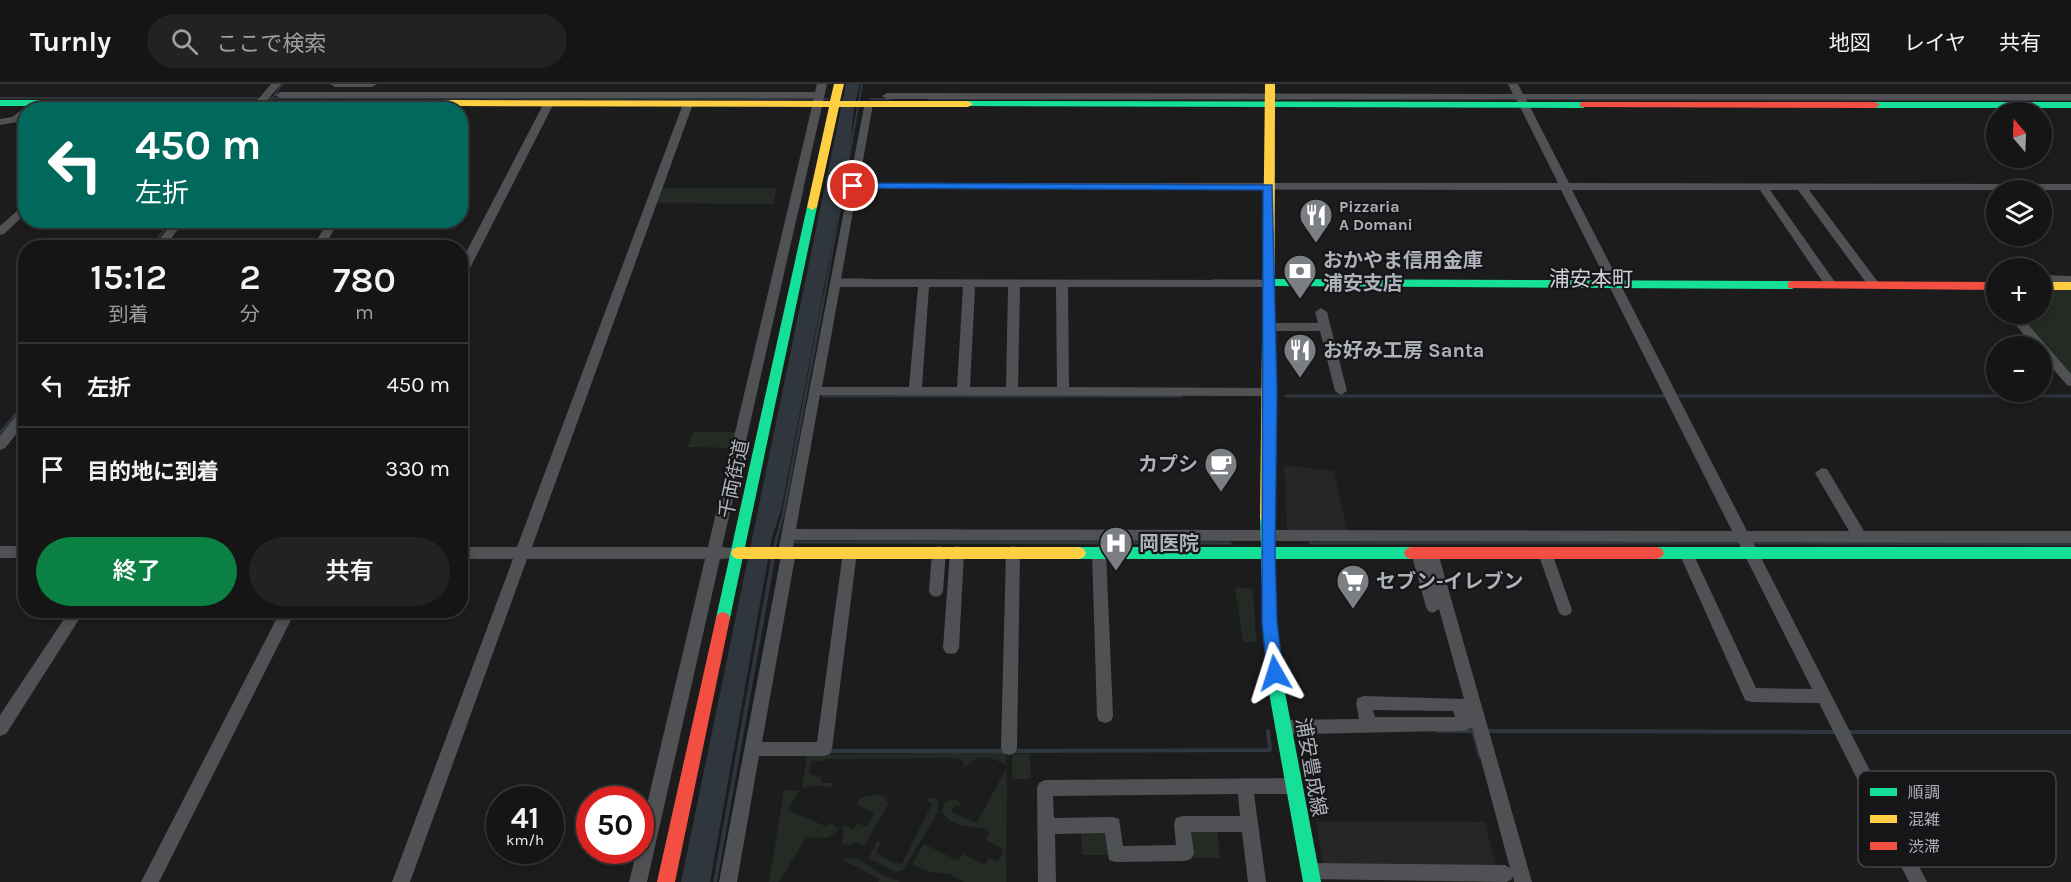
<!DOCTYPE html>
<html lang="ja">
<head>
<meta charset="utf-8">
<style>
	:root { --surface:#151515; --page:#222; --text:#f1f3f6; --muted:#9d9fa0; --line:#343434; --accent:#0b8043 }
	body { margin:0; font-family:Karla,"Noto Sans JP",sans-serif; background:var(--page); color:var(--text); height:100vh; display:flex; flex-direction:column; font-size:22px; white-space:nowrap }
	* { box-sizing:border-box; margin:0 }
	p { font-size:20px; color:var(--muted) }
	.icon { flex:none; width:33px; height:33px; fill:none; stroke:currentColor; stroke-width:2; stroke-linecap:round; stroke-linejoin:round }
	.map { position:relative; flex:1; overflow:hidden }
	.drawer { position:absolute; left:18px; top:156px; width:450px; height:378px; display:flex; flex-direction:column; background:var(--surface); border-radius:24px; box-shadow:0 3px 9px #0003,0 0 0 2px var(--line) }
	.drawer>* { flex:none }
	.guide { position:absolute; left:18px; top:18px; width:450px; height:126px; border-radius:24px; box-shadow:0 3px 9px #0003,0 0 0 2px var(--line); background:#00695c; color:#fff; overflow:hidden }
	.needle { width:39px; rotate:341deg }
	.tools { position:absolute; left:1986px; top:18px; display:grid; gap:12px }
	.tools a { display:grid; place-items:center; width:66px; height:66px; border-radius:50%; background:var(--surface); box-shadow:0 3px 9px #0003,0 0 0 2px var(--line); font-size:30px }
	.speed { position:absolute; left:486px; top:702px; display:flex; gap:12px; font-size:30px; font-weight:700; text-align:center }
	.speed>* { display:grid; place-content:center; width:78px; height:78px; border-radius:50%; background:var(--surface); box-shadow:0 3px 9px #0003,0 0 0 2px var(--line); line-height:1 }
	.speed small { font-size:15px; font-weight:400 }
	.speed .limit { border:9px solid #d22; background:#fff; color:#111 }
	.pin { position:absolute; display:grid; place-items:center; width:51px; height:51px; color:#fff; margin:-26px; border:3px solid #fff; border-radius:50%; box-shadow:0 2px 6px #0007 }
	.me { position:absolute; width:66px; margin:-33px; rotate:354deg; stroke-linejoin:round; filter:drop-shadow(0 0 4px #0008) }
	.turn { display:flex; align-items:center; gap:21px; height:126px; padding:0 18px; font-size:27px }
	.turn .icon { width:78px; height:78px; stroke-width:2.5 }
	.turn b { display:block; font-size:42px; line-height:51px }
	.eta { display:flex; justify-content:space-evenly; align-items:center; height:102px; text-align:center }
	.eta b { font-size:36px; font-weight:600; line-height:42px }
	.primary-button { display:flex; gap:12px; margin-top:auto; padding:12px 18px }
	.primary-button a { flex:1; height:69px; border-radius:36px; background:var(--accent); color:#fff; font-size:24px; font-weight:600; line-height:69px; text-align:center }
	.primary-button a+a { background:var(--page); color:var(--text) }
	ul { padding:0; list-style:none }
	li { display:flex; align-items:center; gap:18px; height:84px; padding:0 18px; border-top:2px solid var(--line) }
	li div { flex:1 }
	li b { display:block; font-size:22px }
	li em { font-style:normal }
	header { display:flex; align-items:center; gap:36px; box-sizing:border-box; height:84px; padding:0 30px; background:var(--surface); border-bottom:2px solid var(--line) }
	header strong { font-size:28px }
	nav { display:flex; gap:33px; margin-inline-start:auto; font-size:21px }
	.search { width:420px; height:54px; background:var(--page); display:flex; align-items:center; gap:15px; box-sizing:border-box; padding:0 21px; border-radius:33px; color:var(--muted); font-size:22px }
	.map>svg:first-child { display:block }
	.built { fill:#262628 }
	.green { fill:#242b25 }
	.water { fill:#2f363d }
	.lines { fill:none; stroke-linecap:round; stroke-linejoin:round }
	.stream-far2 { stroke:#2f363d; stroke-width:2 }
	.stream-far1 { stroke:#2f363d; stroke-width:3 }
	.stream { stroke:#2f363d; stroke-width:4 }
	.street { fill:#505155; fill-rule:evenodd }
	.fast { fill:#16e098; fill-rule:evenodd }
	.slow { fill:#ffcf43; fill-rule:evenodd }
	.jam { fill:#f24e42; fill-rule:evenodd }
	.route { fill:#1a73e8; stroke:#114b97; stroke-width:1.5 }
	.labels { text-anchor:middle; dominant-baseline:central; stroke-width:4.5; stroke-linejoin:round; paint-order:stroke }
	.far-poi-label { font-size:16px; font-weight:bold; fill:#aeb2bb; stroke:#161618; text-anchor:start }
	.poi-label { font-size:20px; font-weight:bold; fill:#aeb2bb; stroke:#161618; text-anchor:start }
	.street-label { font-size:20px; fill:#aeb2bb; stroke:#161618 }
	.neighbourhood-label { font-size:21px; fill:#cfd1d8; stroke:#161618 }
	.key { fill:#161618; stroke:#444549; stroke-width:1.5 }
	.key-label { font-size:16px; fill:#aeb2bb }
</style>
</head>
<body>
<header>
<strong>Turnly</strong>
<div class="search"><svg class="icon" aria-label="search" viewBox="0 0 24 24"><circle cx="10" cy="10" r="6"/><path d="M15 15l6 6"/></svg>ここで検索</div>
<nav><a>地図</a><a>レイヤ</a><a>共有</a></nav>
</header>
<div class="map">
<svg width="2071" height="798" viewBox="0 0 2071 798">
	<rect width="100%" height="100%" fill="#1c1c1c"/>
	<g class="built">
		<polygon points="1284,381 1334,387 1347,447 1287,446"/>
		<polygon points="1316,737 1485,738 1496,782 1323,781"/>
	</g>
	<g class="green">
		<polygon points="661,104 777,104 773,120 655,119"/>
		<polygon points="2042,205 2071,205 2071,295 2016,230 2042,230"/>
		<polygon points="693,348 738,348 734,364 688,363"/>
		<polygon points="1235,503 1253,505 1256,558 1243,558"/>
		<path d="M1006 668V681C990 672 978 669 965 684L962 676 954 674 822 675 821 677H812L809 690 820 693 822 699H832L831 704 817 701 802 704 807 671Z"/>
		<polygon points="1012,670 1030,670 1031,695 1012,695"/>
		<path d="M1007 683 1006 798H964L950 790 931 788 912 781 924 760 958 777 963 770 984 781 989 774 998 778 1004 766 985 755 989 750 987 745C971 742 952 744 942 728L945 719 952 715 959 718 960 721H954L951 728 977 739Z"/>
		<path d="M784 706 799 707 788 726 827 743 831 739 838 745C830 758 819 753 806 753L779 798H769Z"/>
		<polygon points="874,711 884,712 888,720 864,762 856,758 849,761 842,759 843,741 853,746 857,739 867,743 874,730 857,720 860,714"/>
		<polygon points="929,714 933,714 938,718 938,728 903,786 895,788 869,774 877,757 881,758 876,769 891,778 902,780 932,720 927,717"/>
		<polygon points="1193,745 1217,745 1220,774 1190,774 1188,749"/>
		<polygon points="1081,746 1105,748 1109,771 1082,771"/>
		<polygon points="846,774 856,774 883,791 901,798 878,798 880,795 843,776"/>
	</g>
	<polygon class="water" points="846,0 860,0 854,24 849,73 781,427 772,453 710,798 681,798"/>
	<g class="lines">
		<g class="stream-far2">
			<polyline points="273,13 282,0"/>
			<polyline points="0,14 828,15"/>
			<polyline points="870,15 889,15"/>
			<polyline points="929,15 1264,15"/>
			<polyline points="1274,15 2071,16"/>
			<polyline points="798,126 803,106"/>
			<polyline points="150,164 172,136"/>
			<polyline points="839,195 864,195"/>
			<polyline points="1213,196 1258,196"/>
			<polyline points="824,214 862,0"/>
		</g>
		<g class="stream-far1">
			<polyline points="823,312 1181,312"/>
			<polyline points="1286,312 1666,312"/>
			<polyline points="1677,312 2071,312"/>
			<polyline points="0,349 26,318"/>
			<polyline points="791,458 1230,459"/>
			<polyline points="1310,459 1741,459"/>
			<polyline points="1750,459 2071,460"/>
			<polyline points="774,464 783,431 824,213"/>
			<polyline points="772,477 773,473"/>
		</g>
		<g class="stream">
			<polyline points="1471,640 1480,672"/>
			<polyline points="1437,647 1473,647"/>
			<polyline points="1487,647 1836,648"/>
			<polyline points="1847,648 2071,648"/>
			<polyline points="830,667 1006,667"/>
			<polyline points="1012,667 1270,666 1268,647"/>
			<polyline points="715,798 773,475"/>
		</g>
		<g class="street">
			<polygon points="271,0 281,0 263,21 257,21 255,19"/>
			<polygon points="330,0 377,0 372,3 335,3"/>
			<polygon points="817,0 827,0 722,463 743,465 745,469 743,473 720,475 647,798 629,798 637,766 640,766 640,750 705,475 527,475 410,798 392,798 513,475 460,475 460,463 517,463 683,20 688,17 693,20 532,463 708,463 814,14 280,14 275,11 280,8 815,8"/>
			<path d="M1508 0H1518L1523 10H2071V16L1526 15 1569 99 2071 100V106H1809L1878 198V204H1870L1798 106H1770L1835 198V204H1827L1760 106H1572L1747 447H1849L1815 389 1822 384 1827 385 1864 447H2071V459L1753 458 1927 798H1909L1819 619 1751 618 1745 616 1679 469 1681 465H1691L1756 604 1812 605 1738 458 794 456 793 464 796 468 762 658H817L843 468 845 464H855L857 468 832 665 830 670 824 672H759L737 798H719L781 472 778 468 865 18 873 20 859 99H1558L1516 15H887L882 12 887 9 1513 10ZM857 105 1561 106 1732 447 796 445 820 311 1270 312 1276 308 1270 304 1069 303 1068 203H1268L1272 202V196L841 195ZM840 203H918L909 303H822ZM929 203H963L957 303H922ZM975 203H1008L1006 303H970ZM1020 203H1056L1057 303H1018Z"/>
			<polygon points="549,16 554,19 466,192 460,196 460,180 544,19"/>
			<polygon points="26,23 31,26 26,26 26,32 18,38 0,41 0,35 12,33"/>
			<polygon points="26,119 26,129 4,150 0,151 0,142"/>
			<polygon points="174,136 185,136 164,164 153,164"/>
			<polygon points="329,136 340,136 323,164 312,164"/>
			<polygon points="2042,191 2071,192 2071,200 2042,199"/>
			<polygon points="1321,224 1327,228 1347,307 1341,311 1335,307 1320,247 1270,247 1264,243 1270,239 1318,239 1315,228"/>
			<polygon points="2007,230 2019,230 2071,290 2071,302 2067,301 2042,272 2042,262 2033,262"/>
			<polygon points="26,325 26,338 5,364 0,366 0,352 21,326"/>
			<rect x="0" y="462" width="26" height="12"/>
			<polygon points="939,462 944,464 946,468 943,507 941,511 936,513 931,511 929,507 932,468 934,464"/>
			<polygon points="957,462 962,464 964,468 959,564 956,569 951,570 946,569 943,564 950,468 952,464"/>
			<polygon points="1013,462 1018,464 1020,468 1017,664 1015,669 1009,671 1003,669 1001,664 1006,468 1008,464"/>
			<polygon points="1099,462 1104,464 1106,468 1113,632 1111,637 1105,639 1099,637 1097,632 1092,468 1094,464"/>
			<path d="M1418 463 1424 468 1431 463 1436 465 1438 469 1532 798H1514L1513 792 1511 796 1506 798 1310 795 1304 793 1301 787 1304 781 1310 779 1505 781 1510 784 1472 643 1465 647C1404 647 1344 650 1283 650L1277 648 1275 643 1277 638 1283 636 1359 635 1356 619 1358 614 1364 612 1464 615 1439 525 1433 529 1428 527 1426 523 1411 469 1413 465ZM1373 626 1453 627 1455 633H1375Z"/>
			<polygon points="1545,463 1550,465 1552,469 1572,526 1570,530 1565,532 1560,530 1558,526 1538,469 1540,465"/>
			<polygon points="70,526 85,526 6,650 0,652 0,631"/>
			<polygon points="281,526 296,526 159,798 141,798"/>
			<path d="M1294 694 1300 697 1302 702 1300 707 1294 710H1254L1266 798H1248L1242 748H1191L1194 769 1191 775 1185 777 1115 778 1109 776 1105 749 1055 750 1056 798H1038L1037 704 1039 699 1045 696ZM1238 710 1240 732H1182L1176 734 1174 740 1176 761 1123 762 1119 735 1113 733 1054 734 1053 712Z"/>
		</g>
		<g class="fast">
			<polygon points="0,16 451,16 456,19 451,22 0,22"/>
			<polygon points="968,17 1583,18 1588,21 1583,24 965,22 965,18"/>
			<polygon points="2071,18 2071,24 1875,24 1870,21 1875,18"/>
			<polygon points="812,120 817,123 730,534 728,538 723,540 718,538 716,534 807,123"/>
			<polygon points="1268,195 1792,197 1798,201 1792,205 1264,202 1264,196"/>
			<polygon points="1267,429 1272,430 1274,434 1275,463 1411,463 1416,465 1418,469 1416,473 1411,475 1275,475 1277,537 1284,603 1321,798 1303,798 1268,603 1263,537 1261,475 1079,475 1074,473 1072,469 1074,465 1079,463 1261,463 1260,434 1262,430"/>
			<polygon points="1657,463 2071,463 2071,475 1657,475 1652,473 1650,469 1652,465"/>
		</g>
		<g class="slow">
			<polygon points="834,0 844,0 840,17 968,17 973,20 968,23 839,23 817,123 812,126 807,123 829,23 451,22 446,19 451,16 830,17"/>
			<polygon points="1265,0 1275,0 1274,434 1272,438 1262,438 1260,434"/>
			<rect x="2042" y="198" width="29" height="8"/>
			<polygon points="738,463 1079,463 1084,465 1086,469 1084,473 1079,475 738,475 733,473 731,469 733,465"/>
		</g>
		<g class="jam">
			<polygon points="1583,18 1875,18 1880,21 1875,24 1580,23 1580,19"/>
			<polygon points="1792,197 1996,198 1996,206 1788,204 1788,198"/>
			<polygon points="1411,463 1657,463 1662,465 1664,469 1662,473 1657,475 1411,475 1406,473 1404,469 1406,465"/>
			<polygon points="723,528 728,530 730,534 675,798 657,798 716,534 718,530"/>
		</g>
	</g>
	<polygon class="route" points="853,99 1272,101 1277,308 1275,468 1277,538 1283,589 1280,593 1275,595 1269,593 1267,589 1262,538 1263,106 849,104 848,102"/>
	<defs>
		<g id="restaurant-pin" transform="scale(1.725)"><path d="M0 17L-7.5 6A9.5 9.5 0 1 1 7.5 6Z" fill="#7b7e83" stroke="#161618"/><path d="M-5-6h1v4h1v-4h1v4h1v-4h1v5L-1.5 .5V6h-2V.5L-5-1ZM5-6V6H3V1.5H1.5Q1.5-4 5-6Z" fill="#fff"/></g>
		<g id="bank-pin" transform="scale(1.725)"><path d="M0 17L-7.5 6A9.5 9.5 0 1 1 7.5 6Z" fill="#7b7e83" stroke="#161618"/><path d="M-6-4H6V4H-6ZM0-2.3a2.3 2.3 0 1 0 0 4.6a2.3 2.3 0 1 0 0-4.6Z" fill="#fff"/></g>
		<g id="cafe-pin" transform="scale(1.725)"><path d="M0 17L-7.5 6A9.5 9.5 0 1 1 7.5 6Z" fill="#7b7e83" stroke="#161618"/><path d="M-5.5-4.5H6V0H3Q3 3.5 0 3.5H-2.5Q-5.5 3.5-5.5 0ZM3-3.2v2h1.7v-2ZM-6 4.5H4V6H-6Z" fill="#fff"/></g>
		<g id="hospital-pin" transform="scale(1.725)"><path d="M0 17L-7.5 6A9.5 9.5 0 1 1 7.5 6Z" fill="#7b7e83" stroke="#161618"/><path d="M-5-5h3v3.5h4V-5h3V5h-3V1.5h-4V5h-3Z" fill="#fff"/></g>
		<g id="supermarket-pin" transform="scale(1.725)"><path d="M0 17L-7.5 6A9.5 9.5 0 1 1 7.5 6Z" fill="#7b7e83" stroke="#161618"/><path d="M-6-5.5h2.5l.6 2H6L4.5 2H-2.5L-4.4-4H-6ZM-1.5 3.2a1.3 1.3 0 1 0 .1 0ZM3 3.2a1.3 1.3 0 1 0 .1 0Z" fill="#fff"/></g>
	</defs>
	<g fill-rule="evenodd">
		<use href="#restaurant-pin" x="1316" y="131"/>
		<use href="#bank-pin" x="1300" y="187"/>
		<use href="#restaurant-pin" x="1300" y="266"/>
		<use href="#cafe-pin" x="1221" y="380"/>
		<use href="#hospital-pin" x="1116" y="459"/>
		<use href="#supermarket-pin" x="1353" y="497"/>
	</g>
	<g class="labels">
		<g class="far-poi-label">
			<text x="1339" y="122">Pizzaria<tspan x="1339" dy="18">A Domani</tspan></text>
		</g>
		<g class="poi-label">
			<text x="1323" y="176">おかやま信用金庫<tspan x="1323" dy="23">浦安支店</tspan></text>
			<text x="1323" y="266">お好み工房 Santa</text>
			<text x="1198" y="380" text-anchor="end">カプシ</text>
			<text x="1139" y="459">岡医院</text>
			<text x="1376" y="497">セブン-イレブン</text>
		</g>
		<g class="street-label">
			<text transform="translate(734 395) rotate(-78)">千両街道</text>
			<text transform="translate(1311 683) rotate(80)">浦安豊成線</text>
		</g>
		<g class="neighbourhood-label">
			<text x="1591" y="195">浦安本町</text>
		</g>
	</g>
	<rect x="1858" y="687" width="198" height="96" rx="9" class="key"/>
	<rect x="1870" y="704" width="27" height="8" fill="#16e098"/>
	<rect x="1870" y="731" width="27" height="8" fill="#ffcf43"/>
	<rect x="1870" y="758" width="27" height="8" fill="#f24e42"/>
	<g class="key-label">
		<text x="1908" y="714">順調</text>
		<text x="1908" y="741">混雑</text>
		<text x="1908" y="768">渋滞</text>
	</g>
</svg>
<div class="tools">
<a><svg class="needle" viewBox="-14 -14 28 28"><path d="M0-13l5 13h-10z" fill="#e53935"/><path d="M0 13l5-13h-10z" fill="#9d9fa0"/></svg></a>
<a><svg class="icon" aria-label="layers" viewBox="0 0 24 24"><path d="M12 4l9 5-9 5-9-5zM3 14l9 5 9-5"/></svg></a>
<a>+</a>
<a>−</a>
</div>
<div class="speed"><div>41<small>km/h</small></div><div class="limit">50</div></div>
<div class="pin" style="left:853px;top:102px;background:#d93025"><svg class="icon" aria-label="arrive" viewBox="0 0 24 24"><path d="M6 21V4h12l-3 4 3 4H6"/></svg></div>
<svg class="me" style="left:1275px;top:589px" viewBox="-20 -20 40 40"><path d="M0-17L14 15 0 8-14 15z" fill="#1a73e8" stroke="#fff" stroke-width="4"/></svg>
<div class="guide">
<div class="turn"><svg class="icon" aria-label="left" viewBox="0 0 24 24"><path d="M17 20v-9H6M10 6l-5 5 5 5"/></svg><div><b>450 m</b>左折</div></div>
</div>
<section class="drawer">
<div class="eta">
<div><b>15:12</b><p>到着</p></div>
<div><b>2</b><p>分</p></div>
<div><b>780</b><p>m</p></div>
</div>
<ul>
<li><svg class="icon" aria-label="left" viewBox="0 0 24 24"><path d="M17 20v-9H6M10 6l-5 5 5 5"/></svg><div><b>左折</b></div><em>450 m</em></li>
<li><svg class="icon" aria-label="arrive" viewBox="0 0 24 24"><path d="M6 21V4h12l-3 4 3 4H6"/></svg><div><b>目的地に到着</b></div><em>330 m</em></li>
</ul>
<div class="primary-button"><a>終了</a><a>共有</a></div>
</section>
</div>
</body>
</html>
